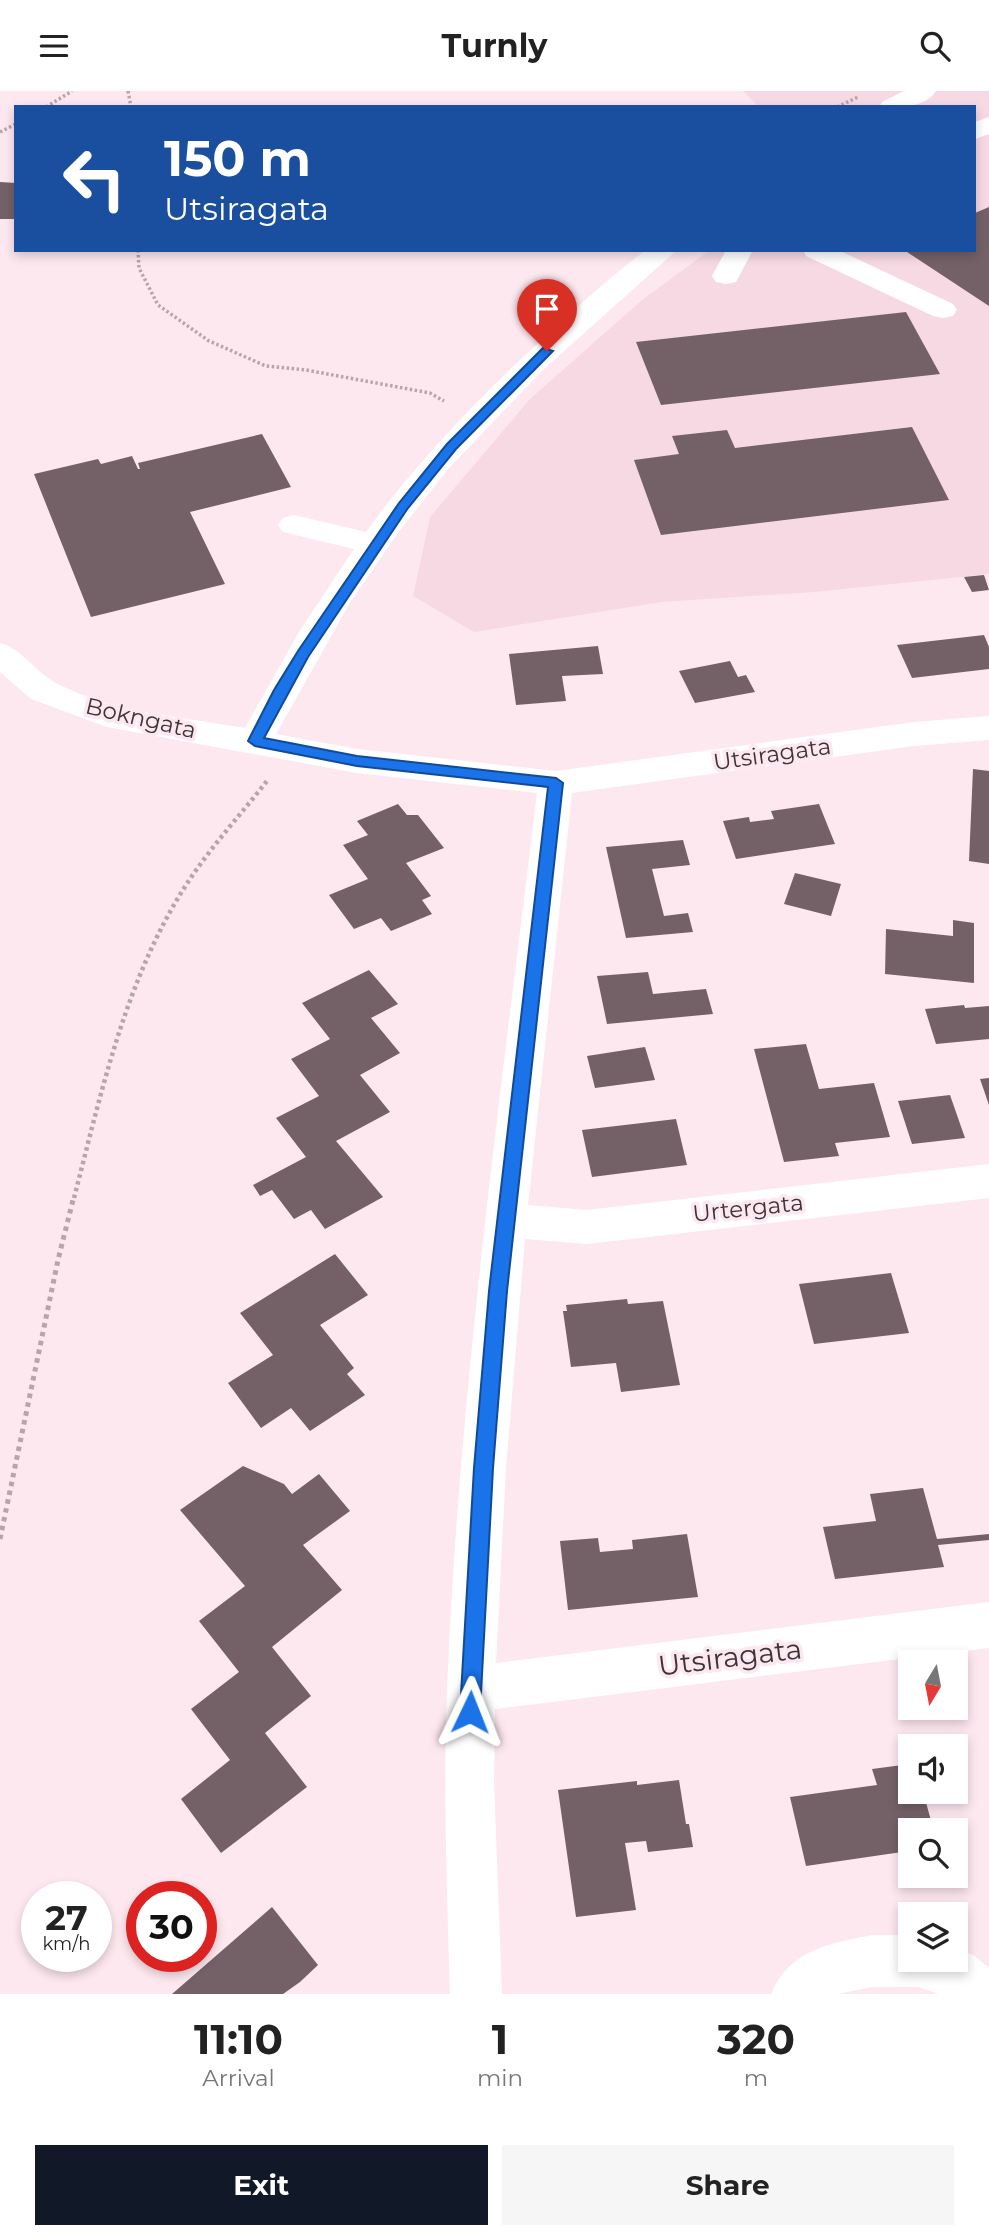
<!DOCTYPE html>
<html lang="en">
<head>
<meta charset="utf-8">
<style>
	:root { --surface:#fff; --page:#f6f6f6; --text:#222; --muted:#767676; --accent:#111827 }
	body { margin:0; font-family:Montserrat,sans-serif; background:var(--page); color:var(--text); height:100vh; display:flex; flex-direction:column; font-size:26px; white-space:nowrap }
	* { box-sizing:border-box; margin:0 }
	p { font-size:23px; color:var(--muted) }
	.icon { flex:none; width:38px; height:38px; fill:none; stroke:currentColor; stroke-width:2; stroke-linecap:round; stroke-linejoin:round }
	.map { position:relative; height:1903px; overflow:hidden }
	.drawer { display:flex; flex-direction:column; background:var(--surface); flex:1 }
	.drawer>* { flex:none }
	.hud { position:absolute; left:14px; top:14px; width:962px; height:147px; border-radius:0px; box-shadow:0 4px 10px #0003; background:#1a4fa0; color:#fff; overflow:hidden }
	.needle { width:46px; rotate:190deg }
	.fabs { position:absolute; left:898px; top:1559px; display:grid; gap:14px }
	.fabs a { display:grid; place-items:center; width:70px; height:70px; border-radius:0px; background:var(--surface); box-shadow:0 4px 10px #0003; font-size:35px }
	.speed { position:absolute; left:21px; top:1790px; display:flex; gap:14px; font-size:35px; font-weight:700; text-align:center }
	.speed>* { display:grid; place-content:center; width:91px; height:91px; border-radius:50%; background:var(--surface); box-shadow:0 4px 10px #0003; line-height:1 }
	.speed small { font-size:18px; font-weight:400 }
	.speed .limit { border:10px solid #d22; background:#fff; color:#111 }
	.pin { position:absolute; display:grid; place-items:center; width:60px; height:60px; color:#fff; margin:-72px -30px; border-radius:50% 50% 50% 0; rotate:-45deg; box-shadow:0 0 7px #0007 }
	.pin .icon { rotate:45deg }
	.me { position:absolute; width:77px; margin:-38px; rotate:2deg; stroke-linejoin:round; filter:drop-shadow(0 0 5px #0008) }
	.turn { display:flex; align-items:center; gap:24px; height:147px; padding:0 35px; font-size:32px }
	.turn .icon { width:91px; height:91px; stroke-width:2.5 }
	.turn b { display:block; font-size:49px; line-height:60px }
	.eta { display:flex; justify-content:space-evenly; align-items:center; height:119px; text-align:center }
	.eta b { font-size:42px; font-weight:700; line-height:49px }
	.button { display:flex; gap:14px; margin-top:auto; padding:14px 35px }
	.button a { flex:1; height:80px; border-radius:0px; background:var(--accent); color:#fff; font-size:28px; font-weight:700; line-height:80px; text-align:center }
	.button a+a { background:var(--page); color:var(--text) }
	header { display:flex; justify-content:space-between; align-items:center; height:91px; padding:0 35px; background:var(--surface); font-size:32px; font-weight:700 }
	.map>svg:first-child { display:block }
	.built { fill:#f7d9e3 }
	.building { fill:#746167 }
	.lines { fill:none; stroke-linecap:round; stroke-linejoin:round }
	.path-far2 { stroke:#b6a5aa; stroke-width:3.5; stroke-dasharray:2.5 2.5; stroke-linecap:butt }
	.path-far1 { stroke:#b6a5aa; stroke-width:4.5; stroke-dasharray:3.5 3.5; stroke-linecap:butt }
	.path { stroke:#b6a5aa; stroke-width:5; stroke-dasharray:4.5 4.5; stroke-linecap:butt }
	.minor { fill:#fff; fill-rule:evenodd }
	.route { fill:#1a73e8; stroke:#114b97; stroke-width:2 }
	.labels { text-anchor:middle; dominant-baseline:central; stroke-width:7; stroke-linejoin:round; paint-order:stroke }
	.street-label { font-size:23px; fill:#3c3436; stroke:#fee8ef }
	.near-street-label { font-size:28px; fill:#3c3436; stroke:#fee8ef }
</style>
</head>
<body>
<header><svg class="icon" aria-label="menu" viewBox="0 0 24 24"><path d="M4 6h16M4 12h16M4 18h16"/></svg>Turnly<svg class="icon" aria-label="search" viewBox="0 0 24 24"><circle cx="10" cy="10" r="6"/><path d="M15 15l6 6"/></svg></header>
<div class="map">
<svg width="989" height="1903" viewBox="0 0 989 1903">
	<rect width="100%" height="100%" fill="#fee8ef"/>
	<polygon class="built" points="743,0 989,0 989,483 815,501 662,511 474,541 413,505 430,426 530,308 642,209 710,159 975,159 975,16 759,16"/>
	<g class="building">
		<polygon points="0,91 16,92 16,128 0,128"/>
		<polygon points="989,116 989,215 904,159 975,159 975,122"/>
		<polygon points="906,221 940,283 661,314 636,251"/>
		<polygon points="912,336 949,409 661,444 634,369 679,363 672,345 727,339 735,357"/>
		<polygon points="262,343 291,396 190,421 225,493 91,526 34,383 98,368 101,373 132,365 138,378 140,378 138,372"/>
		<polygon points="984,484 989,499 972,501 964,486"/>
		<polygon points="984,544 989,556 989,578 912,587 897,554"/>
		<polygon points="598,555 603,583 562,585 566,610 516,614 509,563"/>
		<polygon points="730,570 738,586 746,584 755,601 695,612 679,580"/>
		<polygon points="973,678 989,680 989,773 969,770"/>
		<polygon points="398,713 407,724 418,724 444,757 406,772 431,805 422,809 432,823 391,840 381,827 354,838 329,804 368,788 343,754 368,744 357,730"/>
		<polygon points="819,713 835,753 736,768 723,730 749,726 750,731 774,728 771,720"/>
		<polygon points="683,749 690,774 652,778 664,825 688,822 693,841 626,847 606,756"/>
		<polygon points="795,782 841,793 831,825 784,813"/>
		<polygon points="953,829 974,832 974,892 885,883 886,838 953,845"/>
		<polygon points="369,879 398,913 371,927 400,962 360,984 390,1021 336,1050 383,1106 325,1138 311,1119 294,1128 272,1099 260,1105 253,1094 306,1066 276,1027 319,1005 291,968 330,948 302,912"/>
		<polygon points="648,881 653,903 706,898 713,923 607,933 597,885"/>
		<polygon points="964,914 965,917 989,915 989,948 936,953 925,918"/>
		<polygon points="806,953 819,998 874,992 890,1046 835,1052 839,1065 784,1071 754,958"/>
		<polygon points="645,956 655,989 595,997 587,965"/>
		<polygon points="989,987 989,1014 980,988"/>
		<polygon points="950,1004 965,1047 912,1053 898,1010"/>
		<polygon points="676,1028 687,1074 592,1086 582,1039"/>
		<polygon points="335,1163 368,1204 320,1234 354,1277 347,1283 365,1304 310,1340 291,1317 261,1337 228,1292 273,1264 240,1222"/>
		<polygon points="891,1182 909,1242 814,1253 799,1193"/>
		<polygon points="627,1208 628,1213 663,1210 680,1294 621,1301 616,1272 571,1276 563,1220 567,1220 566,1214"/>
		<polygon points="243,1375 284,1393 292,1403 319,1383 350,1420 303,1454 342,1499 272,1556 311,1605 265,1642 307,1696 221,1762 181,1708 230,1669 191,1618 239,1581 199,1530 245,1495 180,1419"/>
		<polygon points="923,1397 937,1448 989,1443 989,1449 938,1454 944,1476 835,1488 823,1436 876,1430 870,1403"/>
		<polygon points="687,1443 698,1506 568,1519 560,1450 598,1447 600,1461 633,1458 632,1449"/>
		<polygon points="910,1673 910,1701 923,1701 934,1740 910,1740 910,1788 902,1761 806,1775 790,1706 877,1694 872,1678"/>
		<polygon points="679,1689 686,1733 689,1733 693,1756 648,1761 646,1750 625,1752 636,1819 576,1826 558,1699 637,1690 637,1694"/>
		<polygon points="272,1816 318,1874 300,1891 283,1903 172,1903"/>
	</g>
	<g class="lines">
		<g class="path-far2">
			<polyline points="128,0 131,16"/>
			<polyline points="46,16 72,0"/>
			<polyline points="837,16 858,6"/>
			<polyline points="0,41 16,33"/>
			<polyline points="138,159 139,177 158,214 209,250 266,275 306,279 430,302 444,310"/>
		</g>
		<path class="path-far1" d="M74 1107C102 999 126 886 188 791 211 756 241 723 267 690"/>
		<polyline class="path" points="0,1448 58,1169 74,1105"/>
		<g class="minor">
			<path d="M904 0H936C924 18 898 16 879 16L882 11Z"/>
			<polygon points="989,26 989,43 975,48 975,31"/>
			<path d="M646 159H677L543 279 449 377 398 442 351 510 276 643 357 658 556 680 914 631 989 625V649L914 655 572 702 528 1114 587 1119 989 1073V1107L587 1153 525 1148 506 1377 496 1572 989 1511V1557L495 1618 494 1691 502 1903H450C447 1802 443 1701 447 1600 459 1299 501 1001 537 702L357 682 107 636 31 608 0 581V552C23 558 35 581 56 592 112 622 183 626 245 637L299 541 354 458 283 441 278 434 283 427 294 424 366 441C416 372 474 312 536 254 572 221 607 188 646 159Z"/>
			<polygon points="726,159 753,159 736,191 726,193 716,191 712,185"/>
			<polygon points="803,159 838,159 953,213 957,219 953,225 943,227 933,225 806,165"/>
			<path d="M872 1844H910V1869H956V1857L975 1865 989 1877V1903H939L918 1896H872L838 1903H771C790 1858 829 1853 872 1844Z"/>
		</g>
	</g>
	<polygon class="route" points="543,257 553,260 456,358 408,417 308,566 264,647 357,665 556,687 563,692 507,1200 493,1377 480,1621 477,1628 470,1631 463,1628 460,1621 474,1377 489,1200 548,696 357,675 255,655 248,650 274,599 298,560 399,412 447,353"/>
	<g class="labels">
		<g class="street-label">
			<text transform="translate(141 627) rotate(13)">Bokngata</text>
			<text transform="translate(772 663) rotate(-8)">Utsiragata</text>
			<text transform="translate(748 1117) rotate(-6)">Urtergata</text>
		</g>
		<g class="near-street-label">
			<text transform="translate(730 1566) rotate(-7)">Utsiragata</text>
		</g>
	</g>
</svg>
<div class="fabs">
<a><svg class="needle" viewBox="-14 -14 28 28"><path d="M0-13l5 13h-10z" fill="#e53935"/><path d="M0 13l5-13h-10z" fill="#767676"/></svg></a>
<a><svg class="icon" aria-label="sound" viewBox="0 0 24 24"><path d="M4 9h4l5-4v14l-5-4H4zM17 9q2 3 0 6"/></svg></a>
<a><svg class="icon" aria-label="search" viewBox="0 0 24 24"><circle cx="10" cy="10" r="6"/><path d="M15 15l6 6"/></svg></a>
<a><svg class="icon" aria-label="layers" viewBox="0 0 24 24"><path d="M12 4l9 5-9 5-9-5zM3 14l9 5 9-5"/></svg></a>
</div>
<div class="speed"><div>27<small>km/h</small></div><div class="limit">30</div></div>
<div class="pin" style="left:547px;top:260px;background:#d93025"><svg class="icon" aria-label="arrive" viewBox="0 0 24 24"><path d="M6 21V4h12l-3 4 3 4H6"/></svg></div>
<svg class="me" style="left:470px;top:1621px" viewBox="-20 -20 40 40"><path d="M0-17L14 15 0 8-14 15z" fill="#1a73e8" stroke="#fff" stroke-width="4"/></svg>
<div class="hud">
<div class="turn"><svg class="icon" aria-label="left" viewBox="0 0 24 24"><path d="M17 20v-9H6M10 6l-5 5 5 5"/></svg><div><b>150 m</b>Utsiragata</div></div>
</div>
</div>
<section class="drawer">
<div class="eta">
<div><b>11:10</b><p>Arrival</p></div>
<div><b>1</b><p>min</p></div>
<div><b>320</b><p>m</p></div>
</div>
<div class="button"><a>Exit</a><a>Share</a></div>
</section>
</body>
</html>
